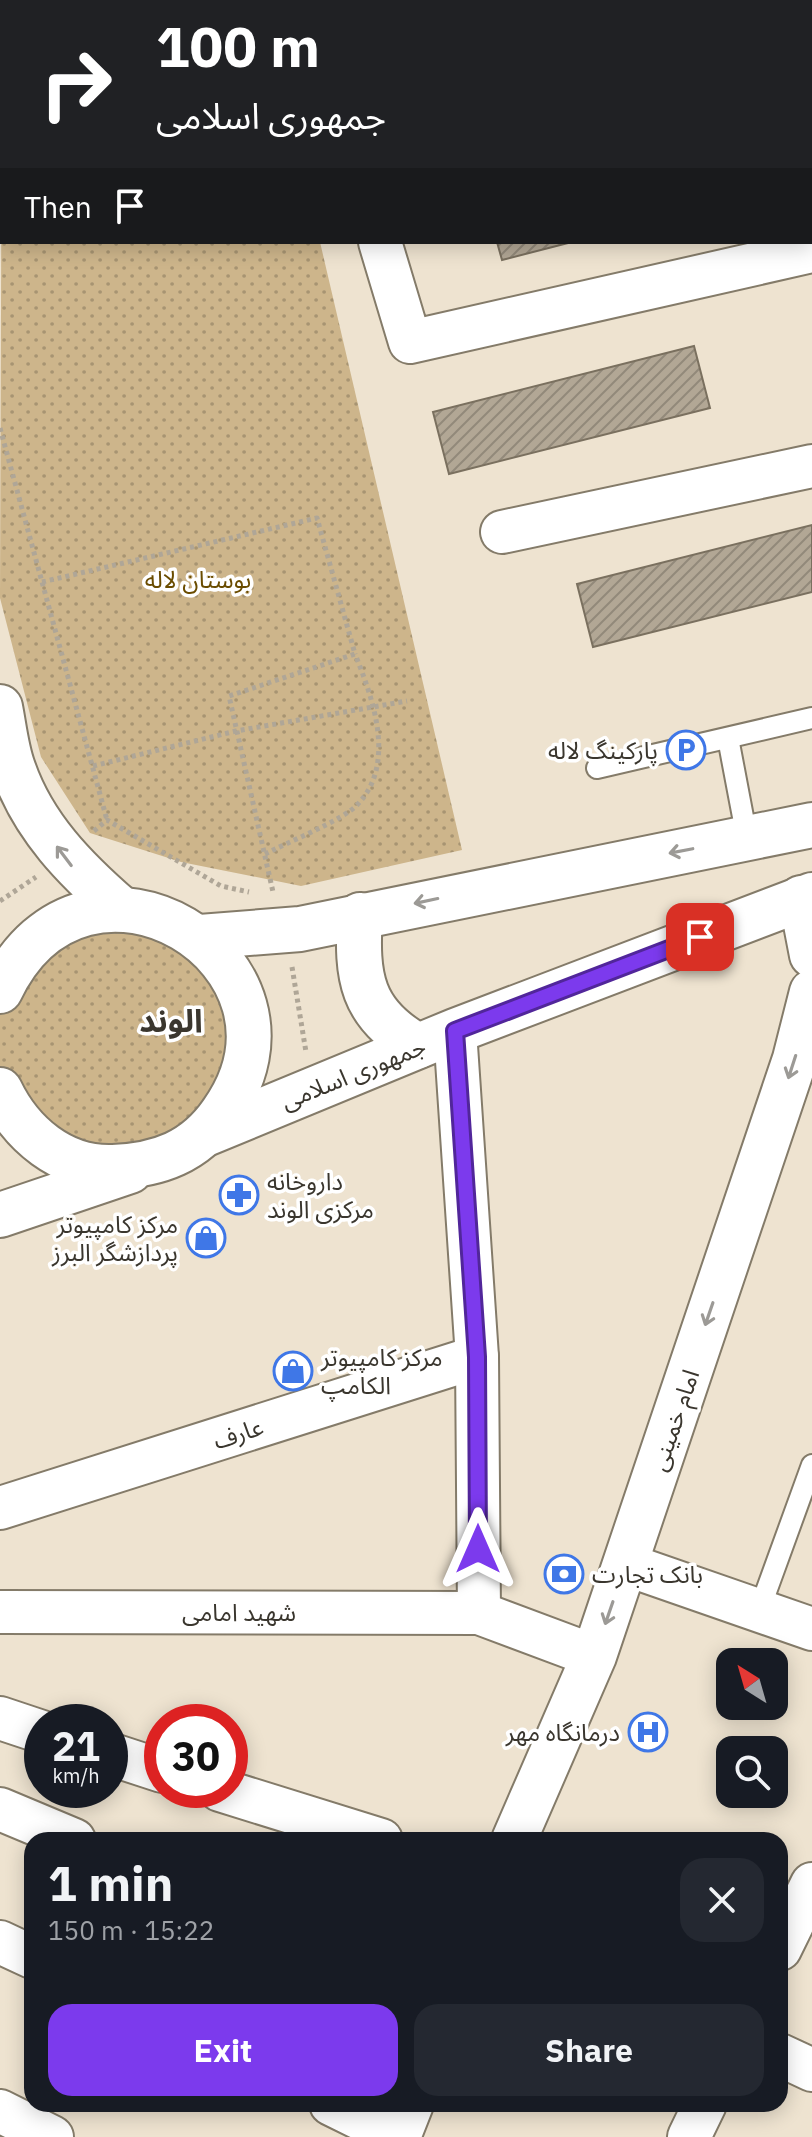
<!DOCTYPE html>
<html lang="en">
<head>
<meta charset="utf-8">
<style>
	:root { --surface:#171b24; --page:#242831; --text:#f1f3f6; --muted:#9ea1a6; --accent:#7c3aed }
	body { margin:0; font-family:"IBM Plex Sans","Noto Sans Arabic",sans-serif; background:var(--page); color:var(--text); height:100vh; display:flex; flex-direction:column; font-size:30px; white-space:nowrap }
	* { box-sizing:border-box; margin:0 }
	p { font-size:26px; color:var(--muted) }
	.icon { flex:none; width:44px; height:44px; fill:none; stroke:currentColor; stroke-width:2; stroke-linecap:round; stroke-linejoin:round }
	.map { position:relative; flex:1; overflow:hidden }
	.sheet { position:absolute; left:24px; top:1832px; width:764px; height:280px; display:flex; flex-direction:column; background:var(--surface); border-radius:24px; box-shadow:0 4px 20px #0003 }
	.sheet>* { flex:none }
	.top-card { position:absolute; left:0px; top:0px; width:812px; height:244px; box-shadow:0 4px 20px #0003; background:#202124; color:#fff; overflow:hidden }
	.needle { width:52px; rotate:323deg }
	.tools { position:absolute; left:716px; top:1648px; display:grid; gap:16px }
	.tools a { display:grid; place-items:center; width:72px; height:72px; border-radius:16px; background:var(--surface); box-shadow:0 4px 20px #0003; font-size:40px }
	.speed { position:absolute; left:24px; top:1704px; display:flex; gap:16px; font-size:40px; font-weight:700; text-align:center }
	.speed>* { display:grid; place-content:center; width:104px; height:104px; border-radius:50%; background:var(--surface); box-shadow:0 4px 20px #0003; line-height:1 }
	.speed small { font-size:20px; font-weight:400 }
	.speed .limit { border:12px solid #d22; background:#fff; color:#111 }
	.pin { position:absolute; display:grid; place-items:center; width:68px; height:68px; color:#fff; margin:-34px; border-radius:16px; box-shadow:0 4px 12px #0006 }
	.me { position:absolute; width:88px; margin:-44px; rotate:0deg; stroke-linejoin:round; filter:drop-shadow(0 0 6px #0008) }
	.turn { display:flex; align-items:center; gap:28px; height:168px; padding:0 24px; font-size:36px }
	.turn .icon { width:104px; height:104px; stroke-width:2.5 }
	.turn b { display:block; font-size:56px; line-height:68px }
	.then { display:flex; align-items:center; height:76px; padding:0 24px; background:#0003; gap:16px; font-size:30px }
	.round { display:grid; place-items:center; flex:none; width:84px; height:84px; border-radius:24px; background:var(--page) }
	.headline { display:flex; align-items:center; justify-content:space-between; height:136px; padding:0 24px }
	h1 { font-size:48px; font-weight:700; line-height:60px }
	.action { display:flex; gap:16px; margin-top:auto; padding:16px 24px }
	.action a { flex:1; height:92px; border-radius:24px; background:var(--accent); color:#fff; font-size:32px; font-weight:700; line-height:92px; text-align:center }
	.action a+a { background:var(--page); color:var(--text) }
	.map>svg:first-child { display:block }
	.green { fill:url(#green-dots) }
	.building { fill:url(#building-hatch); stroke:#7a705f; stroke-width:2 }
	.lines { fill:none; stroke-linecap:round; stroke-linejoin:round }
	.service-casing { stroke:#847b69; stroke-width:24 }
	.minor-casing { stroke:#847b69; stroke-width:46 }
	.tertiary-casing { stroke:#847b69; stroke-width:48 }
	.secondary-casing { stroke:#847b69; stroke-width:48 }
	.path { stroke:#afa697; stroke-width:5; stroke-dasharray:4 4; stroke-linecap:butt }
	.service { stroke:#fff; stroke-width:20 }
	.minor { stroke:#fff; stroke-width:42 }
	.tertiary { stroke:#fff; stroke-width:44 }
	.secondary { stroke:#fff; stroke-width:44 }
	.oneway { stroke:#9c9a96 }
	.route-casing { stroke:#51269a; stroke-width:20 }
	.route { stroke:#7c3aed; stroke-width:14 }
	.labels { text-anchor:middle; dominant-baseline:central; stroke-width:7; stroke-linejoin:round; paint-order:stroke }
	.park-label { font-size:24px; fill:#6a4c00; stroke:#fff }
	.poi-label { font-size:24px; fill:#3a362e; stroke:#fff; text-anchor:end }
	.street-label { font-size:24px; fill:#3a362e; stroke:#fff }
	.district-label { font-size:32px; font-weight:bold; fill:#3a362e; stroke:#fff }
</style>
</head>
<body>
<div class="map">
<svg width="812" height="2137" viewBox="0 0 812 2137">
	<defs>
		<pattern id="green-dots" width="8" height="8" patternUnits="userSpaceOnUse" patternTransform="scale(2)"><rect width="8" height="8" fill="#cdb58b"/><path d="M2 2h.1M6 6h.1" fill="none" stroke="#a79472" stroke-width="1.8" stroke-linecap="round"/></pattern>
		<pattern id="building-hatch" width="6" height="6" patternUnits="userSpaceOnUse" patternTransform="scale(2)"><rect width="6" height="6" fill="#b2a795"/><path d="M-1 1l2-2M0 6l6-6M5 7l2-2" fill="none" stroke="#92897a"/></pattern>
	</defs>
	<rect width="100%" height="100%" fill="#eee3d0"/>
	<g class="green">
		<polygon points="55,0 264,0 265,2 46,2"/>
		<polygon points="2,11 2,242 320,242 462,850 301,886 181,862 90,833 41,757 0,598"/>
		<polygon points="161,915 246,1010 208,1133 98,1167 0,1090 0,991 47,930"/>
	</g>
	<g class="building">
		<polygon points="411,0 548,0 548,2 403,2"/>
		<polygon points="497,242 572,242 502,260"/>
		<polygon points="694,346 710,408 449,474 433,412"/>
		<polygon points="812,525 812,592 593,647 577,584"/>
	</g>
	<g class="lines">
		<g class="service-casing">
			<g id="service">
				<polyline points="728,738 747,838"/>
				<polyline points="597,768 812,718"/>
				<polyline points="759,1611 812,1465"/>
			</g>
		</g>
		<g class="minor-casing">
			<g id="minor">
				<polyline points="810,82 812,82"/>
				<polyline points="380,242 410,342 812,251"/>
				<polyline points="502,532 812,466"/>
				<polyline points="455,1031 477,1357 479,1613 594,1656"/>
				<polyline points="0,1508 477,1357"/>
				<polyline points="625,1564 812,1629"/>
				<polyline points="0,1612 479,1613"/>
				<polyline points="0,1718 42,1732"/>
				<polyline points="110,1754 162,1771"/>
				<polyline points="220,1790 381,1840"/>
				<polyline points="0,1809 74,1840"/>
				<polyline points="0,1942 32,1957"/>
				<polyline points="780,1949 812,1884"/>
				<polyline points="780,2055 812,2070"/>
				<polyline points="331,2104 398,2137"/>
				<polyline points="0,2111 52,2137"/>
				<polyline points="689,2137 705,2104"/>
			</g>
		</g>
		<g class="tertiary-casing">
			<g id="tertiary">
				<polyline points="801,898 812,955"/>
				<polyline points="514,1840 594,1656 795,1059 812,992"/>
				<polyline points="398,2137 411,2104"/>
			</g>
		</g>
		<g class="secondary-casing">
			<g id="secondary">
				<path d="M0 707C4 727 6 749 13 768 33 827 76 870 121 909"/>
				<path d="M360 915C356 977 361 1014 418 1046"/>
				<polyline points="200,937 300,929 812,825"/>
				<path d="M0 991C85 812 329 963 222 1113 195 1152 159 1165 113 1167 62 1169 21 1134 0 1090"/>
				<polyline points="208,1133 455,1031 812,895"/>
				<polyline points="0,1215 130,1171"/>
			</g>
		</g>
		<g class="path">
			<polyline points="0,428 107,820"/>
			<polyline points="42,582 317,518 355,654 229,696 273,892"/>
			<polyline points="93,766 236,731 407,701"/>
			<polyline points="94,831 107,820 221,886 249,892"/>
			<path d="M265 854C286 843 343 820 357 805 397 764 373 699 355 654"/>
			<polyline points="0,901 36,877"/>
			<polyline points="292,967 306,1052"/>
		</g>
		<use href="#service" class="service"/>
		<use href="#minor" class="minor"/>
		<use href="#tertiary" class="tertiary"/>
		<use href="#secondary" class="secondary"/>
	</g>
	<defs><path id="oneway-shaft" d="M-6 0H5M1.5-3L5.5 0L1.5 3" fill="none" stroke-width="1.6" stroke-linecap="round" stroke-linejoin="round" transform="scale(2)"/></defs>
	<g class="oneway">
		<use href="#oneway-shaft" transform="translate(681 851) rotate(169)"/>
		<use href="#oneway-shaft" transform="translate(64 856) rotate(-127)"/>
		<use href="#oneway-shaft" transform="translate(426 901) rotate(168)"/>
		<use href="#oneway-shaft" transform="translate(792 1067) rotate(108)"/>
		<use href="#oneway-shaft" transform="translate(709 1314) rotate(109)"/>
		<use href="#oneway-shaft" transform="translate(609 1613) rotate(109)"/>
	</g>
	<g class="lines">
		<g class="route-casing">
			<polyline id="route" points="478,1549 477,1357 455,1031 700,937"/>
		</g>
		<use href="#route" class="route"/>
	</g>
	<defs>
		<g id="parking-ring" transform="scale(2)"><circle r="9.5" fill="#fff" stroke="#3f77e7" stroke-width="1.5"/><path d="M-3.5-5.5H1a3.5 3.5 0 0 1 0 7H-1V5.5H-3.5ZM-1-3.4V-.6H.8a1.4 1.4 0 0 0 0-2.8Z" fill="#3f77e7"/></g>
		<g id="pharmacy-ring" transform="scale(2)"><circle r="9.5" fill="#fff" stroke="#3f77e7" stroke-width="1.5"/><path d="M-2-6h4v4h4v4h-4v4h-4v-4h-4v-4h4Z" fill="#3f77e7"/></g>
		<g id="shop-ring" transform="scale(2)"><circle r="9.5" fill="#fff" stroke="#3f77e7" stroke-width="1.5"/><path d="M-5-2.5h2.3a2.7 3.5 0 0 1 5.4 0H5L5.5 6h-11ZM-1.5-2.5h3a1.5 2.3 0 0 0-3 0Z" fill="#3f77e7"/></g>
		<g id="bank-ring" transform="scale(2)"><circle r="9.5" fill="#fff" stroke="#3f77e7" stroke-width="1.5"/><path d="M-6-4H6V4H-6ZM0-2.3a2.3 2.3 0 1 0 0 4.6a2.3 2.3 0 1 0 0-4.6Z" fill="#3f77e7"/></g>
		<g id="hospital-ring" transform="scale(2)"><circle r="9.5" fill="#fff" stroke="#3f77e7" stroke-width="1.5"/><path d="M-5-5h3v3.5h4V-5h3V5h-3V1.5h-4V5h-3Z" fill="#3f77e7"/></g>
	</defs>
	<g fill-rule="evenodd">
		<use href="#parking-ring" x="686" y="750"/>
		<use href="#pharmacy-ring" x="239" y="1195"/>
		<use href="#shop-ring" x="206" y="1238"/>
		<use href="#shop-ring" x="293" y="1371"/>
		<use href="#bank-ring" x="564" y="1574"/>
		<use href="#hospital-ring" x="648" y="1732"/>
	</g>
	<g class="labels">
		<g class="park-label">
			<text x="198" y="579">بوستان لاله</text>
		</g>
		<g class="poi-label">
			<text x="658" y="750">پارکینگ لاله</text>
			<text x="267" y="1181" text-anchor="start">داروخانه<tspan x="267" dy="28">مرکزی الوند</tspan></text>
			<text x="178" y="1224">مرکز کامپیوتر<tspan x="178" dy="28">پردازشگر البرز</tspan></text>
			<text x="321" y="1357" text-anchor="start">مرکز کامپیوتر<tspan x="321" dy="28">الکامپ</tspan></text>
			<text x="592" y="1574" text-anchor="start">بانک تجارت</text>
			<text x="620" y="1732">درمانگاه مهر</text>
		</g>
		<g class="street-label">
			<text transform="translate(353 1073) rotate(-22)">جمهوری اسلامی</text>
			<text transform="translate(674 1420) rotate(-71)">امام خمینی</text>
			<text transform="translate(238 1433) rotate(-18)">عارف</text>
			<text x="239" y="1612">شهید امامی</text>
		</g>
		<g class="district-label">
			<text x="171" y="1020">الوند</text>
		</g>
	</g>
</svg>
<div class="tools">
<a><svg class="needle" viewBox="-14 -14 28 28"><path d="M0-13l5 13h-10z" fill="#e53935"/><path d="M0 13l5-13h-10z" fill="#9ea1a6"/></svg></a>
<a><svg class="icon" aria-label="search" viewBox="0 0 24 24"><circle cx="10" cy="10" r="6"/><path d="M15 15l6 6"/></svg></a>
</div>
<div class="speed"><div>21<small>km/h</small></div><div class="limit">30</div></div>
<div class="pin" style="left:700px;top:937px;background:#d93025"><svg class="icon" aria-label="arrive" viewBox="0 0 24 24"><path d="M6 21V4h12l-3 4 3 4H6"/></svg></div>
<svg class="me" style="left:478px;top:1549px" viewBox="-20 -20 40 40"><path d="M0-17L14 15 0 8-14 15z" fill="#7c3aed" stroke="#fff" stroke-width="4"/></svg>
<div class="top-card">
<div class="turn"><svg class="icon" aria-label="right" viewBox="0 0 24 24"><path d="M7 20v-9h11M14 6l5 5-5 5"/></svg><div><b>100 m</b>جمهوری اسلامی</div></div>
<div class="then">Then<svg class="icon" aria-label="arrive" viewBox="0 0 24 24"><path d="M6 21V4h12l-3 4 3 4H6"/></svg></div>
</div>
<section class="sheet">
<div class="headline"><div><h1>1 min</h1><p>150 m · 15:22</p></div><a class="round"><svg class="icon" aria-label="close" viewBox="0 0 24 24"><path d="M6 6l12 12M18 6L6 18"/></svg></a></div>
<div class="action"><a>Exit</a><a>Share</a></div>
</section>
</div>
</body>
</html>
